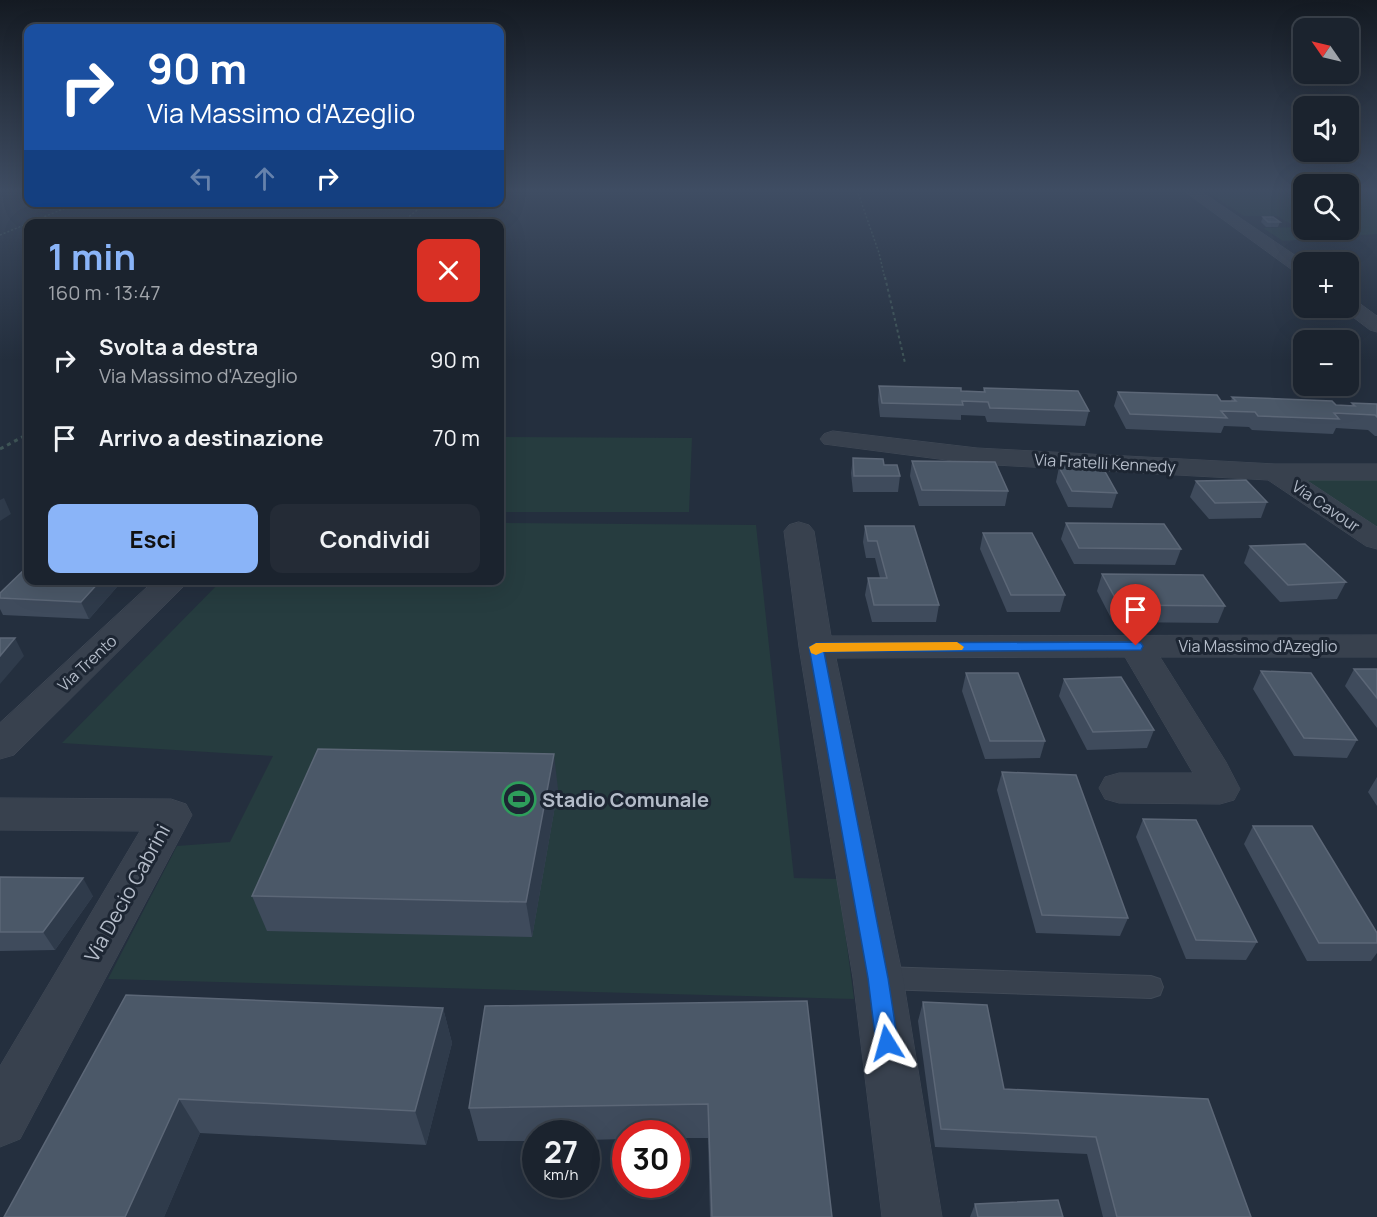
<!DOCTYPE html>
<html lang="it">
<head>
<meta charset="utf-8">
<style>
	:root { --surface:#1b232e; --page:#242b36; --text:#f1f3f6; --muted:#a0a4aa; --line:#39404a; --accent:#8ab4f8 }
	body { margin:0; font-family:Manrope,sans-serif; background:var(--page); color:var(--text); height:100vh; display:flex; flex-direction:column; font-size:22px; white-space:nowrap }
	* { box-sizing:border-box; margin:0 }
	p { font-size:20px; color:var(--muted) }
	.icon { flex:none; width:33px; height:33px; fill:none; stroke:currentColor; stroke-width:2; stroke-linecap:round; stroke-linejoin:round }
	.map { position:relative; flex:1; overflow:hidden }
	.side { position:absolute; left:24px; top:219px; width:480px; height:366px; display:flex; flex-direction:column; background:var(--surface); border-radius:12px; box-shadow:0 6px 24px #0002,0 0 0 2px var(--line) }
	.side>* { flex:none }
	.top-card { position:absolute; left:24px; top:24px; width:480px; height:183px; border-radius:12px; box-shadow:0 6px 24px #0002,0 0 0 2px var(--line); background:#1a4fa0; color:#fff; overflow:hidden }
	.needle { width:39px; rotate:304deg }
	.fabs { position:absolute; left:1293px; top:18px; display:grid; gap:12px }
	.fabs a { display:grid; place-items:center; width:66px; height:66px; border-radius:12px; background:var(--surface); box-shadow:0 6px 24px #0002,0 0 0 2px var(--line); font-size:30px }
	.speed { position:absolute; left:522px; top:1120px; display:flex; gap:12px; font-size:30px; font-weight:700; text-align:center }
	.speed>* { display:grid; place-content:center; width:78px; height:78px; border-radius:50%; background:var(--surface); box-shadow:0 6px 24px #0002,0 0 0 2px var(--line); line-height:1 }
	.speed small { font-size:15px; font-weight:400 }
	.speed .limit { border:9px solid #d22; background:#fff; color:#111 }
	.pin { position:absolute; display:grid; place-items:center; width:51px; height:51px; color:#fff; margin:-62px -26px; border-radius:50% 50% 50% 0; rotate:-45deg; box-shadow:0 0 6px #0007 }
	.pin .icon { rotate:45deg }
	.me { position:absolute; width:66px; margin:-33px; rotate:352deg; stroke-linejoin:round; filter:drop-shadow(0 0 4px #0008) }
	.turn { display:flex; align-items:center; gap:21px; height:126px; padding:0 24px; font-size:27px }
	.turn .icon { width:78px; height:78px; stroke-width:2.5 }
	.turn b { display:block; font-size:42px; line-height:51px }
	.lanes { display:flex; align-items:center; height:57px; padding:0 24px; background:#0003; justify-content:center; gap:30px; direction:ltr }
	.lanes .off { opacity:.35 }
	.round { display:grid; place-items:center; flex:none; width:63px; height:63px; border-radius:12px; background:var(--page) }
	.headline { display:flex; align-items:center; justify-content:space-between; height:102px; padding:0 24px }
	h1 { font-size:36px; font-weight:700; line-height:45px; color:var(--accent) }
	.button { display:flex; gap:12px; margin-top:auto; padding:12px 24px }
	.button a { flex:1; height:69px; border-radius:12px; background:var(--accent); color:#111; font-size:24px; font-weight:700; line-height:69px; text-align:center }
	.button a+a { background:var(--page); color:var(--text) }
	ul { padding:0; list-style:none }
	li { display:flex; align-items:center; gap:18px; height:78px; padding:0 24px }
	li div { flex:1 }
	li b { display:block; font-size:22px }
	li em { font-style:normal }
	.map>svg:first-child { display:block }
	.green { fill:#263c3f }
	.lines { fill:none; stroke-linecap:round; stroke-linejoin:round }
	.service-casing { stroke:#414a57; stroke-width:2 }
	.minor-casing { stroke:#414a57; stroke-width:1 }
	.tertiary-casing { stroke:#414a57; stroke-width:1 }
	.path-far2 { stroke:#3f5557; stroke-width:1.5; stroke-dasharray:2 2; stroke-linecap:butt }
	.path-far1 { stroke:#3f5557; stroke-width:2; stroke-dasharray:3 3; stroke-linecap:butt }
	.path { stroke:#3f5557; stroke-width:3; stroke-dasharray:4 4; stroke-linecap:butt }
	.service { fill:#38414e; fill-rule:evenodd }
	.minor { fill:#38414e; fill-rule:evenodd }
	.tertiary { fill:#38414e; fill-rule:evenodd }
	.wall { fill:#3f4b5c }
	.shaded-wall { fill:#2f3b4b }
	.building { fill:#4b5868; stroke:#5c6777; stroke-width:1.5 }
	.route { fill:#1a73e8; stroke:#114b97; stroke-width:1.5 }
	.slow { fill:#f59e0b }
	.labels { text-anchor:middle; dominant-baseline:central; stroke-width:6; stroke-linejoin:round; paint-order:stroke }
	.street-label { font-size:16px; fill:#b4bcc9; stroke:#1d2633 }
	.near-poi-label { font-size:20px; font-weight:bold; fill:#b4bcc9; stroke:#1d2633; text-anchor:start }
	.near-street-label { font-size:20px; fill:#b4bcc9; stroke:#1d2633 }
</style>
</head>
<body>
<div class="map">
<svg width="1377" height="1217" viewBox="0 0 1377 1217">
	<rect width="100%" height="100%" fill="#242f3e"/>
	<g class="green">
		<polygon points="1204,190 1303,190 1304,230 1348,230 1349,190 1377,190 1377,234 1283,241 1263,228 1296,227 1277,216 1244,216"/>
		<polygon points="500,437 692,438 689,512 500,512"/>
		<polygon points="1284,474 1377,476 1377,535"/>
		<polygon points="500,523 756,525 794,878 838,879 854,999 108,979 177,846 230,842 273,756 62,743 221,581 500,580"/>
	</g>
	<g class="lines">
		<g class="service-casing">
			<polygon id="service" points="882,967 1151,976 1160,979 1163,987 1160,995 1151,998 882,989 873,986 870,978 873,970"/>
		</g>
		<g class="minor-casing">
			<g id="minor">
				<polygon points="833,431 977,448 1275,464 1377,464 1377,480 1306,480 1377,527 1377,549 1366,546 1268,480 977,464 824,444 820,439 824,434"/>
				<polygon points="799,522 809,525 814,531 831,636 1377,635 1377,657 1160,657 1226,762 1240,789 1234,800 1220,804 1119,803 1105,799 1099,788 1105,777 1119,773 1193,773 1125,657 836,658 903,978 942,1217 882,1217 853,978 799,647 784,531 789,525"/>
				<polygon points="155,580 190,580 14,755 0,759 0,723"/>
				<polygon points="0,798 171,799 186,804 192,815 20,1139 0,1147 0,1066 140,831 0,830"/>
			</g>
		</g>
		<g class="tertiary-casing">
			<g id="tertiary">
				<polygon points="1183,190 1199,190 1305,262 1304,275 1298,274"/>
				<polygon points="1348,298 1355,300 1377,316 1377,332 1370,330 1341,308 1348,308"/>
			</g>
		</g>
		<g class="path-far2">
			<polyline points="857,190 879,253 885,279"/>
			<polyline points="400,224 427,202"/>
			<polyline points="0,235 80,202"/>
		</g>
		<polyline class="path-far1" points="885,277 905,363"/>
		<polyline class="path" points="0,449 28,434"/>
		<use href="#service" class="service"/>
		<use href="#minor" class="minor"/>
		<use href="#tertiary" class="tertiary"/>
	</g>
	<g class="wall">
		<polygon points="1263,217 1280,222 1278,227 1266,227 1261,222"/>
		<polygon points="879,386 983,392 984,388 1089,411 1085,426 987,422 985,416 961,415 961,420 880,417 878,400"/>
		<polygon points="1118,392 1221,401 1231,401 1232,397 1351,406 1352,403 1377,404 1377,436 1375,436 1368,430 1336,428 1333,434 1252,430 1249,427 1224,426 1221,433 1126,429 1114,406"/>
		<polygon points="853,458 900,476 898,492 853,492 851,473"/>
		<polygon points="912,461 1008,491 1005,506 919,506 910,476"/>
		<polygon points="1059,467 1117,493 1112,508 1068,507 1056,482"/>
		<polygon points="1196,481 1267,502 1261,518 1209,519 1190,497"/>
		<polygon points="1066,523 1181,549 1175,565 1074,564 1061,539"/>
		<polygon points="865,526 939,605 936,622 872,622 865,595 868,578 880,578 875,558 866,558 863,542"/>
		<polygon points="983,533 1065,595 1060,612 1007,612 980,549"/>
		<polygon points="1250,546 1346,582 1337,599 1280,602 1244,563"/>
		<polygon points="1102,574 1225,606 1218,623 1113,622 1097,591"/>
		<polygon points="123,580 89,619 3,615 0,609 0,593"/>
		<polygon points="1354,669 1377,669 1377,728 1345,686"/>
		<polygon points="1261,671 1357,740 1347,758 1294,756 1253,689"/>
		<polygon points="966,673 1045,741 1040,758 985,759 962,691"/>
		<polygon points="1064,679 1154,730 1147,748 1087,750 1059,696"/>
		<polygon points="1002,772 1128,918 1120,936 1036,933 997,790"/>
		<polygon points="1377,777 1377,806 1368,792"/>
		<polygon points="558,789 532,937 267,931 252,896"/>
		<polygon points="1143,819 1257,942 1246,960 1186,959 1136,837"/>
		<polygon points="1253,826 1377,933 1377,953 1371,961 1307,961 1244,844"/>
		<polygon points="0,877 93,896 55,950 0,951"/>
		<polygon points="126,995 443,1008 452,1043 426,1145 200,1133 164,1217 4,1217"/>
		<polygon points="807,1001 832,1217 710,1217 708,1138 676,1138 676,1134 626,1134 626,1139 586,1140 586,1134 536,1134 536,1141 478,1141 469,1108"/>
		<polygon points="923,1002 1004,1089 1251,1217 1103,1217 1087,1154 935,1147 918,1021"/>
		<polygon points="975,1204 1063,1217 970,1217"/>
	</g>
	<g class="shaded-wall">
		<polygon points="4,498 11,514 0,521 0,500"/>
		<polygon points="101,580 123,580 89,619 81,602"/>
		<polygon points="15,638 24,656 0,684 0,656"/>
		<polygon points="554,754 558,789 532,937 526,902"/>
		<polygon points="83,878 93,896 55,950 43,932"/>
		<polygon points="443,1008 452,1043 426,1145 415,1111"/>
		<polygon points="179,1099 200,1133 164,1217 125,1217"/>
	</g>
	<g class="building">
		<polygon points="1263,217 1273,217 1280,222 1268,222"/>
		<polygon points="879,386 961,388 961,391 985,392 984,388 1078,391 1089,411 990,408 988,402 962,401 963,405 882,403"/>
		<polygon points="1118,392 1217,395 1221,401 1236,401 1232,397 1332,401 1336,405 1355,406 1352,403 1377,404 1377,417 1375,415 1334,413 1339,419 1258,416 1255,412 1221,411 1227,418 1130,414"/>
		<polygon points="853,458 883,459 884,465 897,465 900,476 854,476"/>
		<polygon points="912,461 995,462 1008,491 922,490"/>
		<polygon points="1059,467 1103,468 1117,493 1072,491"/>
		<polygon points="1246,480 1267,502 1215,503 1196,481"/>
		<polygon points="1066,523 1164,524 1181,549 1079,548"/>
		<polygon points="865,526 914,526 939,605 874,605 868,578 887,578 877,541 868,541"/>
		<polygon points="983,533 1032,533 1065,595 1011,595"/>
		<polygon points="1305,544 1346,582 1288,585 1250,546"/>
		<polygon points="28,566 28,580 101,580 81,602 0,598 0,593"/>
		<polygon points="1102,574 1203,575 1225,606 1119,605"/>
		<polygon points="0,638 15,638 0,656"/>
		<polygon points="1354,669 1377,669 1377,698"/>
		<polygon points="1261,671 1311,673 1357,740 1304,738"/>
		<polygon points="966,673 1018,673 1045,741 990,741"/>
		<polygon points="1121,677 1154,730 1093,732 1064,679"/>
		<polygon points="318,749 554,754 526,902 252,896"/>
		<polygon points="1002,772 1076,775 1128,918 1042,915"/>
		<polygon points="1143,819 1196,820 1257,942 1196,940"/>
		<polygon points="1253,826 1312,826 1377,933 1377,943 1319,943"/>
		<polygon points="0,877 83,878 43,932 0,932"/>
		<polygon points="126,995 443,1008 415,1111 179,1099 125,1217 4,1217"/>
		<polygon points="807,1001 832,1217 712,1217 708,1104 469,1108 485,1006"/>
		<polygon points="923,1002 987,1005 1004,1089 1208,1099 1251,1217 1117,1217 1096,1137 941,1129"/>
		<polygon points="1058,1200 1063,1217 978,1217 975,1204"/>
	</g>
	<linearGradient id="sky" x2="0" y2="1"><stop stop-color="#141a22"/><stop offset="0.53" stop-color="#3f4d63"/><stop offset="1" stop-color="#3f4d63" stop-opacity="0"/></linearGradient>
	<rect width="1377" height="360" fill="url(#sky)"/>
	<polygon class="route" points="1136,642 1141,643 1143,646 1141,650 824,652 888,978 898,1043 895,1050 887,1053 879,1050 876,1043 868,978 809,647 816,643"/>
	<polygon class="slow" points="957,642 964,647 962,650 823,652 816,655 811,653 809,647 816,643"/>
	<defs>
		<g id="stadium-ring" transform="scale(1.725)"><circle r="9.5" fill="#1d2633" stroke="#2e9e5b" stroke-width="1.5"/><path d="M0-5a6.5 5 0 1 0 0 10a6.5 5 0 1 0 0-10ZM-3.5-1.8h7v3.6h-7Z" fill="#2e9e5b"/></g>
	</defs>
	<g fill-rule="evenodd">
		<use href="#stadium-ring" x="519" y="799"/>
	</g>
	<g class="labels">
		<g class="street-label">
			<text transform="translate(1105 463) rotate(3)">Via Fratelli Kennedy</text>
			<text transform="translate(1326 506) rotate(34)">Via Cavour</text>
			<text x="1258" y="646">Via Massimo d'Azeglio</text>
			<text transform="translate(87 663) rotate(-43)">Via Trento</text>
		</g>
		<g class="near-poi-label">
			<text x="542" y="799">Stadio Comunale</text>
		</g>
		<g class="near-street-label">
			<text transform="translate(127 893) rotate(-61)">Via Decio Cabrini</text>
		</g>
	</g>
</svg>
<div class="fabs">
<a><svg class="needle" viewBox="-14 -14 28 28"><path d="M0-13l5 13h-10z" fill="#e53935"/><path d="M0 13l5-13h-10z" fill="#a0a4aa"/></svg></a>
<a><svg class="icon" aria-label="sound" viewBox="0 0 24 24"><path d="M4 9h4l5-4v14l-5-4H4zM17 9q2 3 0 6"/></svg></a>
<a><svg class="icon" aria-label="search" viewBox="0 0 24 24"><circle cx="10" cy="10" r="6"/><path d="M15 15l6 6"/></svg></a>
<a>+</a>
<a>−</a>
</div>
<div class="speed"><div>27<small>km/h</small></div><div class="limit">30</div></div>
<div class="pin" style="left:1136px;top:646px;background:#d93025"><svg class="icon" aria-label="arrive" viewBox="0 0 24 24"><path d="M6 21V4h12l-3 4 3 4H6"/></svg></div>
<svg class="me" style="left:887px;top:1043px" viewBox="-20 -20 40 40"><path d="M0-17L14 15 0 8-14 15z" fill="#1a73e8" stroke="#fff" stroke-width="4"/></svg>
<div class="top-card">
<div class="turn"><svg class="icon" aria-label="right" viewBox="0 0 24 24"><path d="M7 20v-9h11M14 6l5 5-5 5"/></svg><div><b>90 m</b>Via Massimo d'Azeglio</div></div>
<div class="lanes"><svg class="icon off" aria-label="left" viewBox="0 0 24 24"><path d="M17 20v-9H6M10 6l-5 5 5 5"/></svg><svg class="icon off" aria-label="ahead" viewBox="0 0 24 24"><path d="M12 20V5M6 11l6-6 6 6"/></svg><svg class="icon" aria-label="right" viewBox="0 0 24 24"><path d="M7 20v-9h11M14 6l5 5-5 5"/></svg></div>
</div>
<section class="side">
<div class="headline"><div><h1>1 min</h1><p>160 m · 13:47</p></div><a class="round" style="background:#d93025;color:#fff"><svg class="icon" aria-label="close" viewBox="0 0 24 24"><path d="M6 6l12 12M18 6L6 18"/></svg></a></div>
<ul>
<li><svg class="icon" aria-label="right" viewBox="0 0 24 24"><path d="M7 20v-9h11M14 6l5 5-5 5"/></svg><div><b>Svolta a destra</b><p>Via Massimo d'Azeglio</p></div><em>90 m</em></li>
<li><svg class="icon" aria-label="arrive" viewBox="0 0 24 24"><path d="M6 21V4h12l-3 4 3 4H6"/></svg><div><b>Arrivo a destinazione</b></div><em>70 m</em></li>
</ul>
<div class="button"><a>Esci</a><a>Condividi</a></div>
</section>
</div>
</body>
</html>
